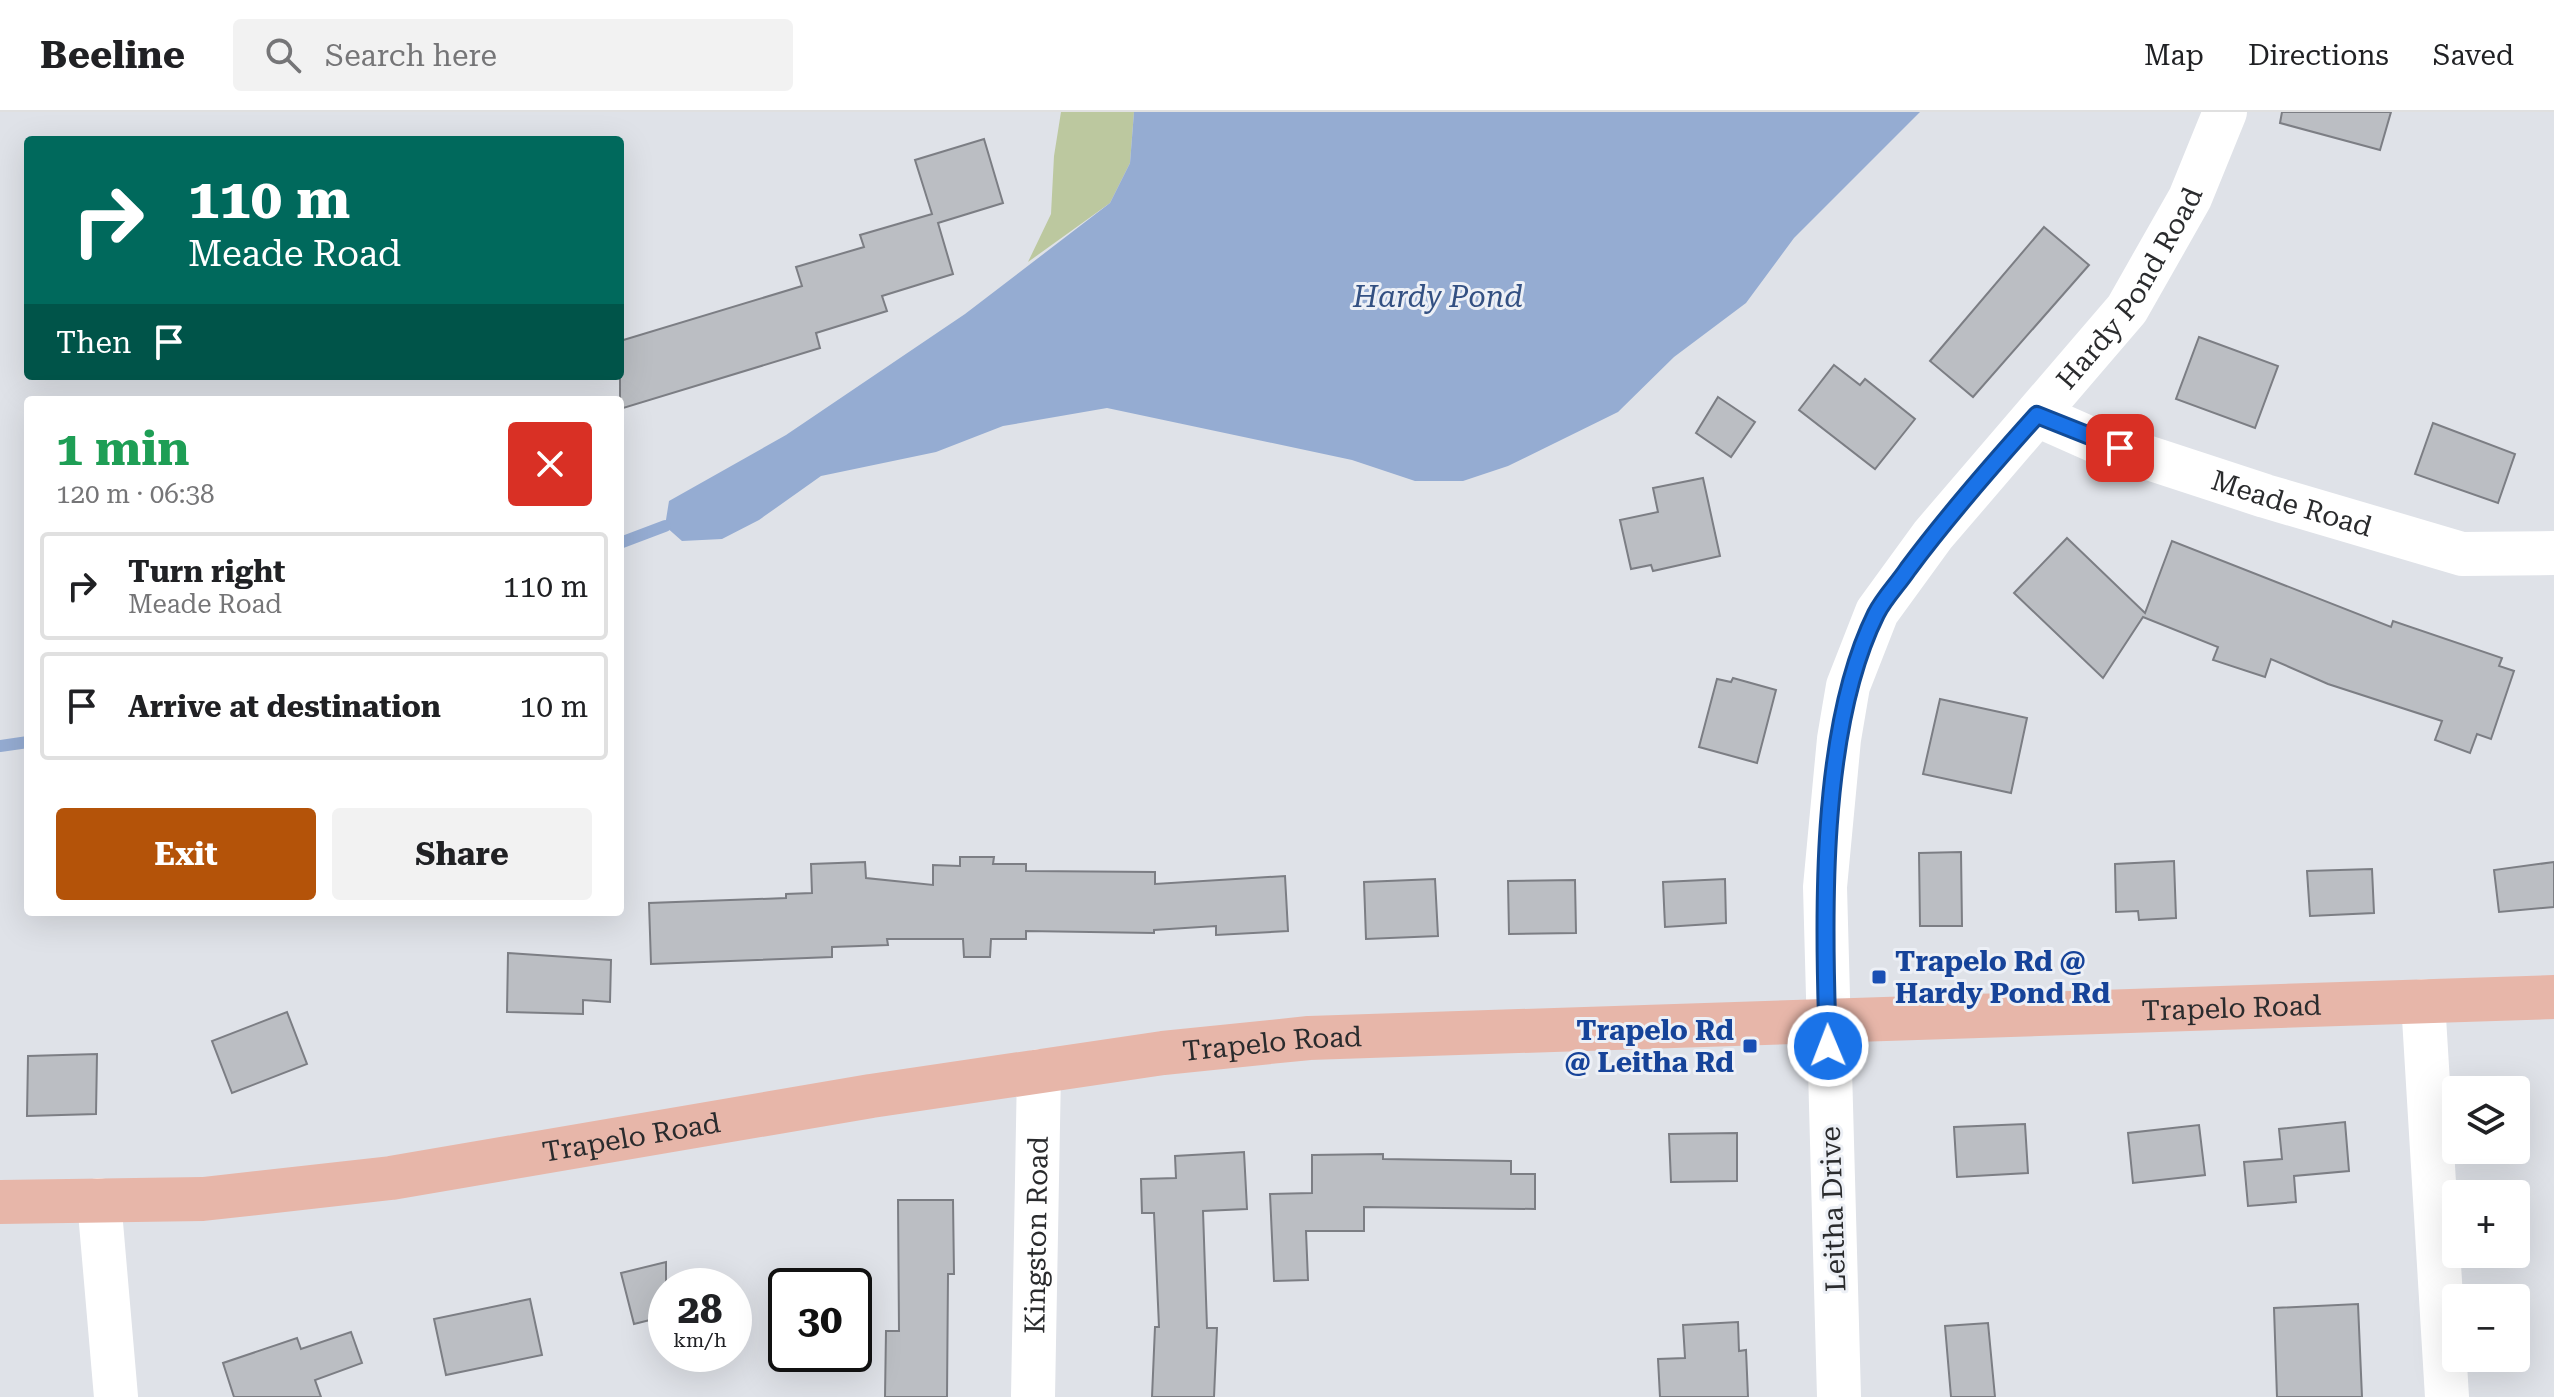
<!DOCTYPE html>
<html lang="en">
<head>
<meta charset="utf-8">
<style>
	:root { --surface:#fff; --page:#f2f2f2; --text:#202124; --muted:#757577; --line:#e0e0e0; --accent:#b45309 }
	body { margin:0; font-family:"Roboto Serif",serif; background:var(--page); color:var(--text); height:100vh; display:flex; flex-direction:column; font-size:30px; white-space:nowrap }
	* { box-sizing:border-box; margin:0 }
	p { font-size:26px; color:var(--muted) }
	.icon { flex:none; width:44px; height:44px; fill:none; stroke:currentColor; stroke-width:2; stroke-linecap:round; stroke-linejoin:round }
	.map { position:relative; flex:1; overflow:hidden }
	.sheet { position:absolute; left:24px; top:284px; width:600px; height:520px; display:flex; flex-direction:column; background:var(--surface); border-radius:8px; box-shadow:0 8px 32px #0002 }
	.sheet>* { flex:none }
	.guide { position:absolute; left:24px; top:24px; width:600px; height:244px; border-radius:8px; box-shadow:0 8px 32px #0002; background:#00695c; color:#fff; overflow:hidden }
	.tools { position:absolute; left:2442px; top:964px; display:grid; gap:16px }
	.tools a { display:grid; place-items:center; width:88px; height:88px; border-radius:8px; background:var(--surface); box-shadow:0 8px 32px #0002; font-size:40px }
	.speed { position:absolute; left:648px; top:1156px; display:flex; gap:16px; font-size:40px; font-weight:700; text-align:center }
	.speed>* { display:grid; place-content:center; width:104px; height:104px; border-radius:50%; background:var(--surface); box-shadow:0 8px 32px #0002; line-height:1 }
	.speed small { font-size:20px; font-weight:400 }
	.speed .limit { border:4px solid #111; border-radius:12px; background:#fff; color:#111 }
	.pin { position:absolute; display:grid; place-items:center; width:68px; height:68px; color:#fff; margin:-34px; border-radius:16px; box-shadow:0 4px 12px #0006 }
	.me { position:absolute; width:88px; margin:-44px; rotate:359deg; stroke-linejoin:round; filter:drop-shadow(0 0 6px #0008) }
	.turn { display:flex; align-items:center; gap:28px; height:168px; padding:0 32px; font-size:36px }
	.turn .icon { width:104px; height:104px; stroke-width:2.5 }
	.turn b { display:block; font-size:56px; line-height:68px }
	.then { display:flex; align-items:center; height:76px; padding:0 32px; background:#0003; gap:16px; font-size:30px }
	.round { display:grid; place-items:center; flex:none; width:84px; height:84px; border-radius:8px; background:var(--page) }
	.summary { display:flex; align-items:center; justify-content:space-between; height:136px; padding:0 32px }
	h1 { font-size:48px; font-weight:700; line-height:60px; color:#1e9e55 }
	.action { display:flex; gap:16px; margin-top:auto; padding:16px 32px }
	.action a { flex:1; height:92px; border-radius:8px; background:var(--accent); color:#fff; font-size:32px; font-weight:700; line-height:92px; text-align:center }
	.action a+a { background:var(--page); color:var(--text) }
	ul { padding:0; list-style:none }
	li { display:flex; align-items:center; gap:24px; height:108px; margin:0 16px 12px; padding:0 16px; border:4px solid var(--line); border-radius:8px }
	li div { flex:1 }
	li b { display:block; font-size:30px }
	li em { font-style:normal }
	header { display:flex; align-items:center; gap:48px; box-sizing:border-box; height:112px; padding:0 40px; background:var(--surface); border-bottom:2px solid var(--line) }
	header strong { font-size:38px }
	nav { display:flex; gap:44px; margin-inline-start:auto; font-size:28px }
	.search { width:560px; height:72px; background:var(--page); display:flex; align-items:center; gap:20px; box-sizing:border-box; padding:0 28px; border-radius:8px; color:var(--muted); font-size:30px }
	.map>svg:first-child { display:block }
	.green { fill:#bcc89f }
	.water { fill:#95acd2 }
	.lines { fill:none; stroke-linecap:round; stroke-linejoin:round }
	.stream { stroke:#95acd2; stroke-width:12 }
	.building { fill:#bbbec3; stroke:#7c7e84; stroke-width:2 }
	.minor { stroke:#fff; stroke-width:44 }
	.major { stroke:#e7b6a9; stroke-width:44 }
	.route-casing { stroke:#114b97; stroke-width:20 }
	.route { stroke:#1a73e8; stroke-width:14 }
	.transit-dot { fill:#1a4fb4; stroke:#edf0f6; stroke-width:3 }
	.labels { text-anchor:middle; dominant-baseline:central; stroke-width:6; stroke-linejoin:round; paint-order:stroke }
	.street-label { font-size:28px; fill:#2a2b2d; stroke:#edf0f6 }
	.transit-label { font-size:28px; font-weight:bold; fill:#164399; stroke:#edf0f6; text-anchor:start }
	.water-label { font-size:30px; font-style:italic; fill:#335082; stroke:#edf0f6 }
</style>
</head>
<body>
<header>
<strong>Beeline</strong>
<div class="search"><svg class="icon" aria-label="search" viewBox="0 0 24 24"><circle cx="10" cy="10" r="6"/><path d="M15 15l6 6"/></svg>Search here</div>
<nav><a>Map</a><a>Directions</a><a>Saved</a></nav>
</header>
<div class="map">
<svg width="2554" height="1285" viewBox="0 0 2554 1285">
	<rect width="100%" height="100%" fill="#dfe2e8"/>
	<polygon class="green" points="1061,0 1134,0 1130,51 1110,91 1028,150 1051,102 1054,44"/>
	<polygon class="water" points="1134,0 1920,0 1794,126 1746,191 1674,245 1618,300 1508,354 1463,369 1415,369 1352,348 1107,296 1003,314 936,340 821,364 759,408 722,427 682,429 665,414 669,389 786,323 965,202 1110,91 1130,51"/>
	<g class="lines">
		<g class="stream">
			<polyline points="620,431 665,414"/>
			<polyline points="0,634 28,630"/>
		</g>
	</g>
	<g class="building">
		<polygon points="2282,0 2391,0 2380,38 2280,11"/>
		<polygon points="984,27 1003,91 938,111 953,162 882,184 887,199 816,221 820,236 620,297 620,229 802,174 796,155 864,135 860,123 932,102 915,48"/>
		<polygon points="2044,115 2089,153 1973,285 1930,249"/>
		<polygon points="2199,225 2278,254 2255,316 2176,287"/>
		<polygon points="1834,253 1860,273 1865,267 1915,307 1875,357 1799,298"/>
		<polygon points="1718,285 1755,310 1731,345 1696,321"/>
		<polygon points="2433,311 2515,342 2498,391 2415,362"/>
		<polygon points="1703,366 1720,444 1653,459 1651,453 1631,457 1620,408 1658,400 1653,376"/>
		<polygon points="2067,426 2145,501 2172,429 2391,515 2393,509 2502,546 2499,554 2514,559 2491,627 2477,622 2470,641 2435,628 2442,609 2328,572 2271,547 2265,565 2213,548 2218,535 2143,505 2103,566 2014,481"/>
		<polygon points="1733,566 1776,578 1757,651 1699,635 1717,567 1731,570"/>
		<polygon points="1940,587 2027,606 2011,681 1923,662"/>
		<polygon points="1961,740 1962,814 1920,814 1919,741"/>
		<polygon points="960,745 994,745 993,752 1026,752 1026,759 1155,760 1155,772 1285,764 1288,819 1216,823 1216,814 1154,818 1154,821 1026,819 1026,827 991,827 990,845 964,845 963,827 887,827 888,833 832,835 832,845 651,852 649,791 786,786 786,782 812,781 811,752 865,750 866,766 933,773 933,753 960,754"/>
		<polygon points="2174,749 2176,806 2139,808 2138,799 2116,800 2115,752"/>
		<polygon points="2554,750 2554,795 2499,800 2494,758"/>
		<polygon points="2372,757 2374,801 2310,804 2307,759"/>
		<polygon points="1435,767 1438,824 1366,827 1364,770"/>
		<polygon points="1725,767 1726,811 1665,815 1663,770"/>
		<polygon points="1575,768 1576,821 1509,822 1508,769"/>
		<polygon points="508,841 611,848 610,890 583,888 583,902 507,900"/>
		<polygon points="287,900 307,952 232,981 212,929"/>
		<polygon points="97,942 96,1002 27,1004 28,944"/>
		<polygon points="2345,1010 2349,1059 2294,1064 2296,1090 2248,1094 2244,1050 2282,1047 2279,1017"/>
		<polygon points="2025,1012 2028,1061 1957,1065 1954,1015"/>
		<polygon points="2199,1013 2205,1063 2133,1071 2128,1021"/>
		<polygon points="1737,1021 1737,1069 1671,1070 1669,1022"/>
		<polygon points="1244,1040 1247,1097 1203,1099 1207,1216 1217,1216 1214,1285 1152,1285 1155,1215 1159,1215 1154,1101 1142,1101 1141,1067 1176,1066 1175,1044"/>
		<polygon points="1383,1042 1383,1047 1511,1049 1511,1062 1535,1062 1535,1097 1364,1095 1364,1119 1306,1119 1308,1168 1274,1169 1270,1082 1312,1081 1312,1043"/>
		<polygon points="898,1088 953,1088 954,1162 948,1162 947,1285 885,1285 886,1219 899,1219"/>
		<polygon points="666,1150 666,1204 634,1212 621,1161"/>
		<polygon points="530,1187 542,1243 446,1263 434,1207"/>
		<polygon points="2358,1192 2362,1285 2277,1285 2274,1196"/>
		<polygon points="1738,1210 1739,1239 1746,1238 1748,1285 1660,1285 1658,1247 1685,1246 1683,1213"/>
		<polygon points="1988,1211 1995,1285 1951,1285 1945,1214"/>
		<polygon points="351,1220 362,1251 315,1268 321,1285 234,1285 223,1251 297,1226 301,1237"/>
	</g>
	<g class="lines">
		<g class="minor">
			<path id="s1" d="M2037 303 2091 327 2265 384 2462 442 2554 441"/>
			<polyline points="2423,889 2447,1285"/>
			<polyline points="99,1088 116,1285"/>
			<path id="s2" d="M1033 1285 1039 959"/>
			<path id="s3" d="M1839 1285 1825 775 1839 627 1848 574 1877 500 1933 423 2127 197 2190 86 2225 0"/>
		</g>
		<path class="major" id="s4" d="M0 1090 203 1087 391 1066 871 984 1163 941 1309 926 2554 885"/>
	</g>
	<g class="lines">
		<g class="route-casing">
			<path id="route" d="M1828 934C1823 806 1819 617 1876 502 1884 486 1898 472 1908 457 1948 403 1992 353 2037 303L2120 336"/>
		</g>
		<use href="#route" class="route"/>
	</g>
	<g class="transit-dot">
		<rect x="1871" y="857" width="16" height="16" rx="4"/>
		<rect x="1742" y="926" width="16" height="16" rx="4"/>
	</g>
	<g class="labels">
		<g class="street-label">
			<text stroke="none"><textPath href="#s3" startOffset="1204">Hardy Pond Road</textPath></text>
			<text stroke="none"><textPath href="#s1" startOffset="270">Meade Road</textPath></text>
			<text stroke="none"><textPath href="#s4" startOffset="2244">Trapelo Road</textPath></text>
			<text stroke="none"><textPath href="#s4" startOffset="1284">Trapelo Road</textPath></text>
			<text stroke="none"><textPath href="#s4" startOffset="636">Trapelo Road</textPath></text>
			<text transform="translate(1833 1097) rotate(-92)">Leitha Drive</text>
			<text stroke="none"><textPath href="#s2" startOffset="162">Kingston Road</textPath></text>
		</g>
		<g class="transit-label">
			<text x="1895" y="849">Trapelo Rd @<tspan x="1895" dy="32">Hardy Pond Rd</tspan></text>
			<text x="1734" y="918" text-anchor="end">Trapelo Rd<tspan x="1734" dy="32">@ Leitha Rd</tspan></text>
		</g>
		<g class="water-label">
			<text x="1438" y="184">Hardy Pond</text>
		</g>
	</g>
</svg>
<div class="tools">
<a><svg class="icon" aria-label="layers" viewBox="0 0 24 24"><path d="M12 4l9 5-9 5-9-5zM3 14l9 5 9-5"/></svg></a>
<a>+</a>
<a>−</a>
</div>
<div class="speed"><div>28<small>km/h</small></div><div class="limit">30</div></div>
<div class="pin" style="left:2120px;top:336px;background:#d93025"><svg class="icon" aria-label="arrive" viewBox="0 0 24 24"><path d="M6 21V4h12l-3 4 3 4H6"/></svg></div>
<svg class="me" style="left:1828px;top:934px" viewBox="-20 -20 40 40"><circle r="17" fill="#1a73e8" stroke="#fff" stroke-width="3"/><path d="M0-11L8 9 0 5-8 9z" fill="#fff"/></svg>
<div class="guide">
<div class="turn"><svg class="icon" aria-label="right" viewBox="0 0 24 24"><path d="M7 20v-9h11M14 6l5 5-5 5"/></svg><div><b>110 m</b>Meade Road</div></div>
<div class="then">Then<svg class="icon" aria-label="arrive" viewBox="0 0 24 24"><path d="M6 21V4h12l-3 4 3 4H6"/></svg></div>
</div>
<section class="sheet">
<div class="summary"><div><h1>1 min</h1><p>120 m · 06:38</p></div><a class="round" style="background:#d93025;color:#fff"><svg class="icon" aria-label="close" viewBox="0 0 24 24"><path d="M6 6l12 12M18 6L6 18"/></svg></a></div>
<ul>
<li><svg class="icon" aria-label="right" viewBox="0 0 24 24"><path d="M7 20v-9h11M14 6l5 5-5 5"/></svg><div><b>Turn right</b><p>Meade Road</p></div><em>110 m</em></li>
<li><svg class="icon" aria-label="arrive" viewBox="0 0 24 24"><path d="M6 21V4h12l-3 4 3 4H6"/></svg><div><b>Arrive at destination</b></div><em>10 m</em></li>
</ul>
<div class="action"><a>Exit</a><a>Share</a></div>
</section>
</div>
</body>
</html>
